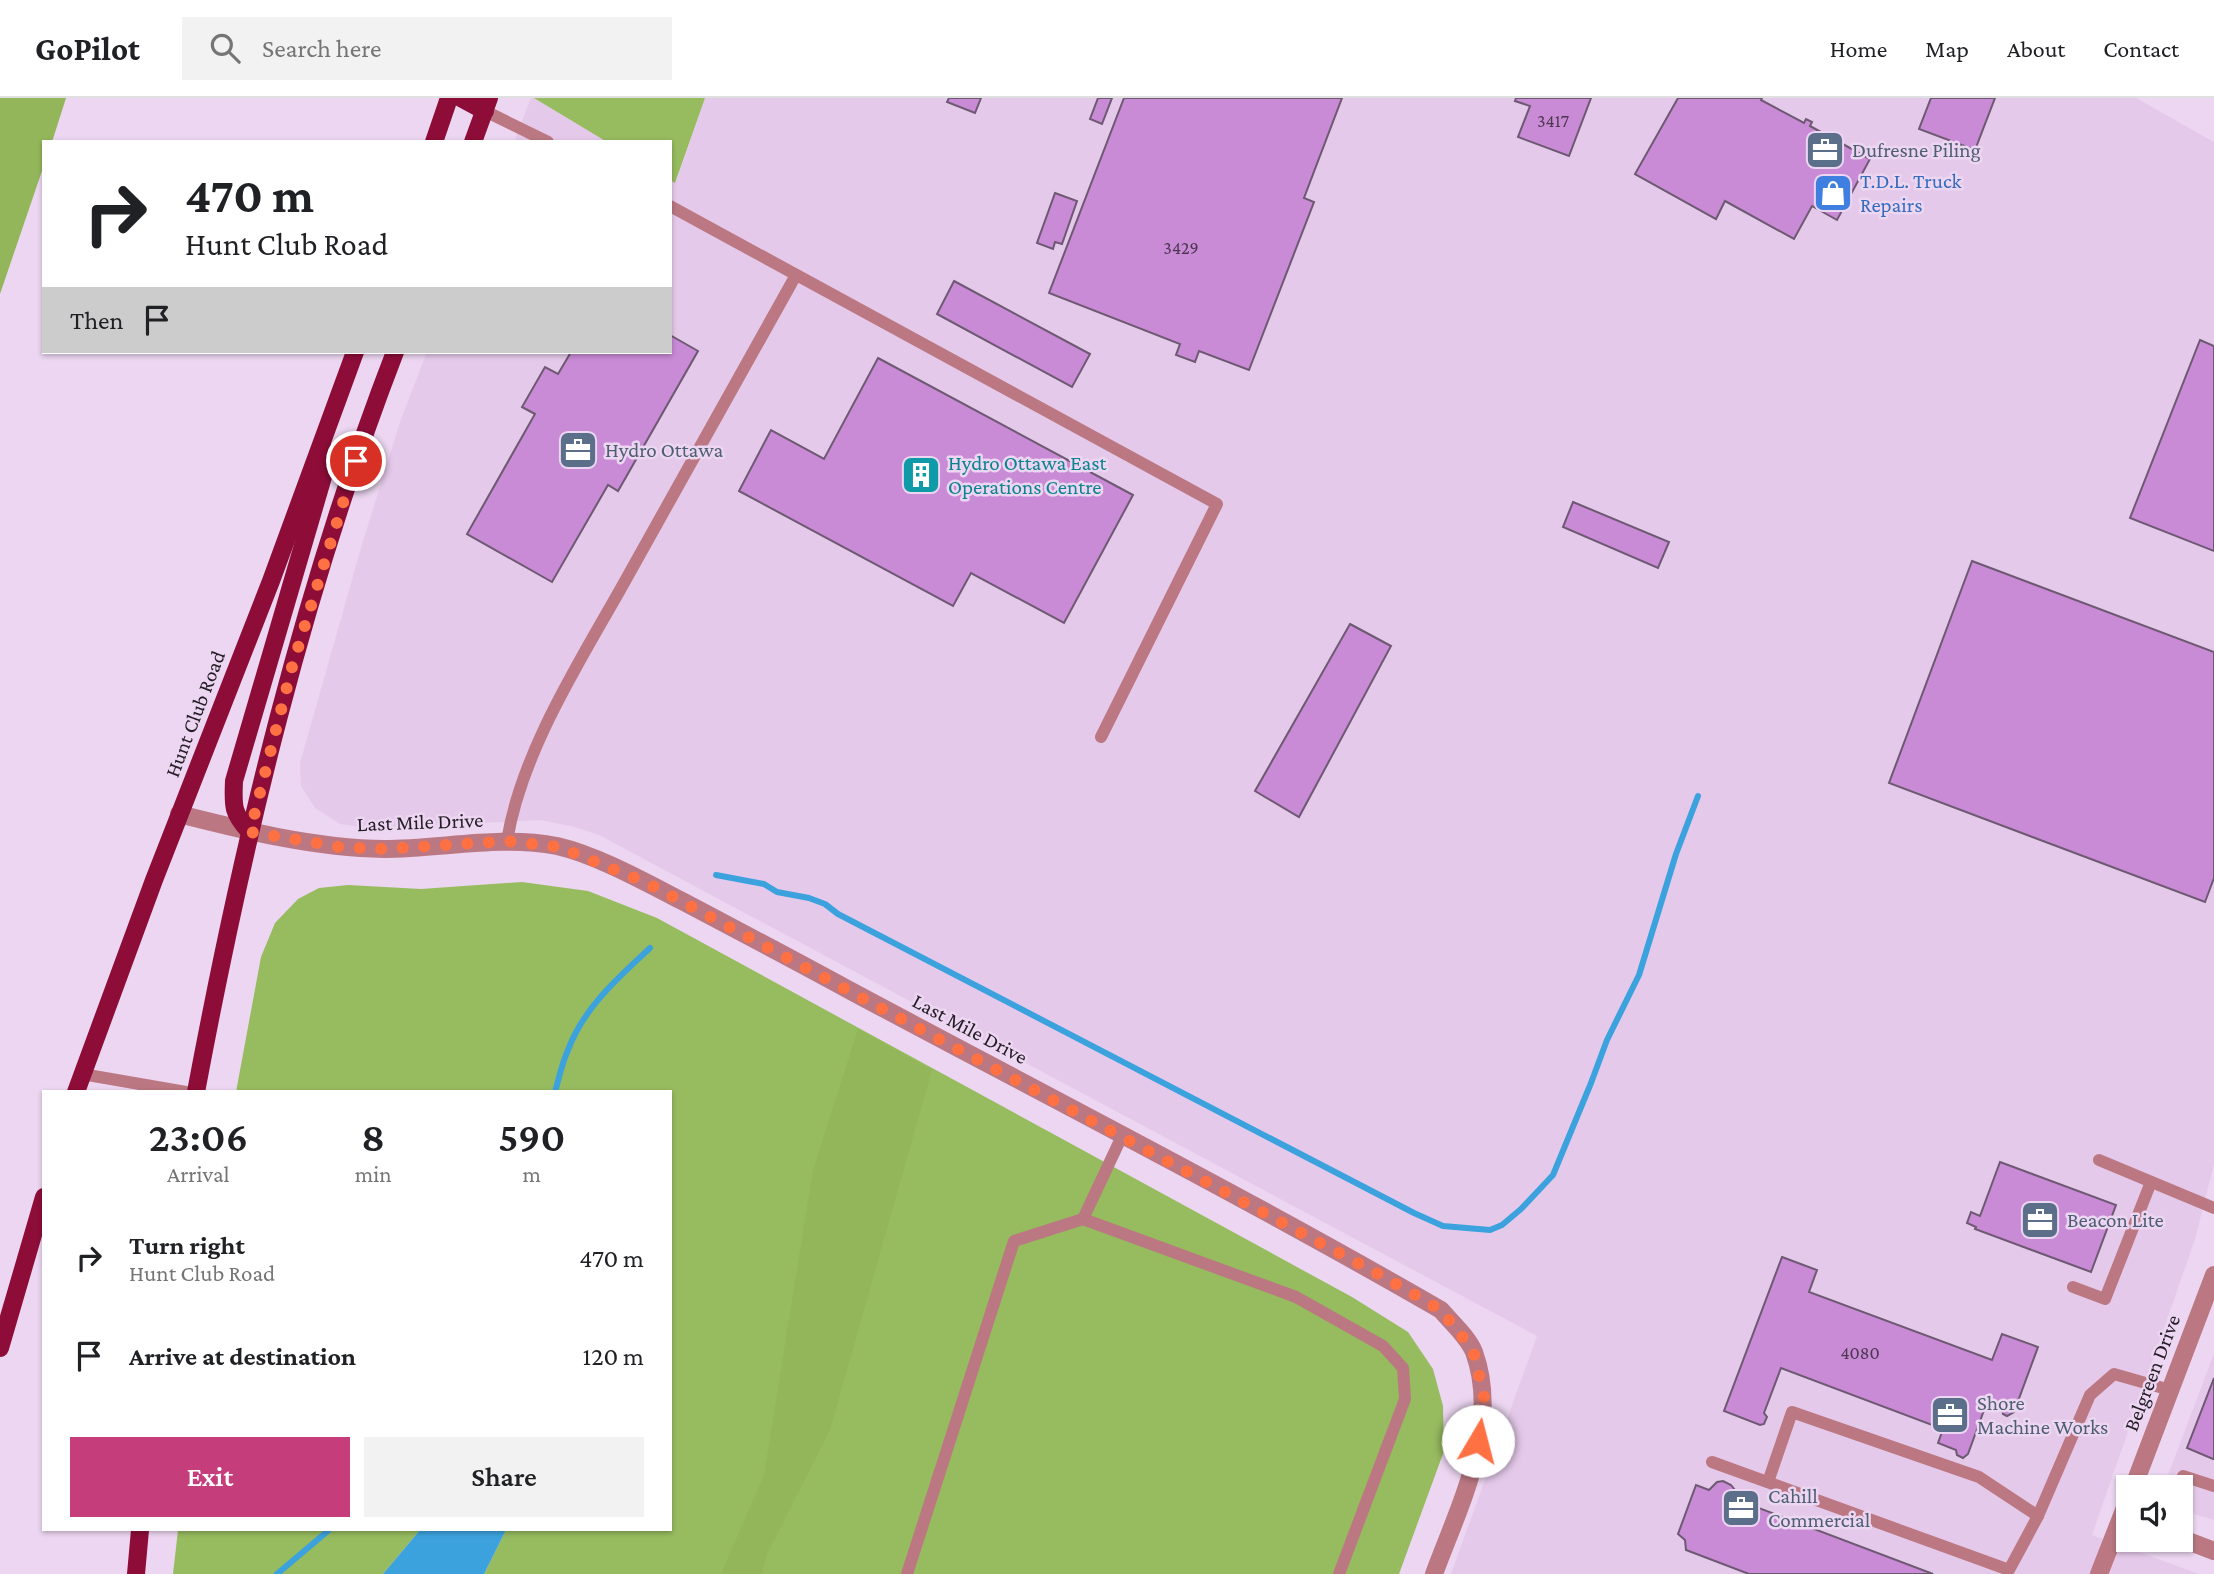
<!DOCTYPE html>
<html lang="en">
<head>
<meta charset="utf-8">
<style>
	:root { --surface:#fff; --page:#f2f2f2; --text:#202124; --muted:#757577; --line:#e0e0e0; --accent:#c53d7b }
	body { margin:0; font-family:"Crimson Pro",serif; background:var(--page); color:var(--text); height:100vh; display:flex; flex-direction:column; font-size:26px; white-space:nowrap }
	* { box-sizing:border-box; margin:0 }
	p { font-size:23px; color:var(--muted) }
	.icon { flex:none; width:38px; height:38px; fill:none; stroke:currentColor; stroke-width:2; stroke-linecap:round; stroke-linejoin:round }
	.map { position:relative; flex:1; overflow:hidden }
	.drawer { position:absolute; left:42px; top:992px; width:630px; height:441px; display:flex; flex-direction:column; background:var(--surface); border-radius:0px; box-shadow:0 2px 5px #0004 }
	.drawer>* { flex:none }
	.guide { position:absolute; left:42px; top:42px; width:630px; height:214px; border-radius:0px; box-shadow:0 2px 5px #0004; background:#fff; color:var(--text); overflow:hidden }
	.fabs { position:absolute; left:2116px; top:1377px; display:grid; gap:14px }
	.fabs a { display:grid; place-items:center; width:77px; height:77px; border-radius:0px; background:var(--surface); box-shadow:0 2px 5px #0004; font-size:35px }
	.pin { position:absolute; display:grid; place-items:center; width:60px; height:60px; color:#fff; margin:-30px; border:4px solid #fff; border-radius:50%; box-shadow:0 2px 7px #0007 }
	.me { position:absolute; width:77px; margin:-38px; rotate:8deg; stroke-linejoin:round; filter:drop-shadow(0 0 5px #0008) }
	.turn { display:flex; align-items:center; gap:24px; height:147px; padding:0 28px; font-size:32px }
	.turn .icon { width:91px; height:91px; stroke-width:2.5 }
	.turn b { display:block; font-size:49px; line-height:60px }
	.then { display:flex; align-items:center; height:66px; padding:0 28px; background:#0003; gap:14px; font-size:26px }
	.eta { display:flex; justify-content:space-evenly; align-items:center; height:119px; text-align:center }
	.eta b { font-size:42px; font-weight:600; line-height:49px }
	.action { display:flex; gap:14px; margin-top:auto; padding:14px 28px }
	.action a { flex:1; height:80px; border-radius:0px; background:var(--accent); color:#fff; font-size:28px; font-weight:600; line-height:80px; text-align:center }
	.action a+a { background:var(--page); color:var(--text) }
	ul { padding:0; list-style:none }
	li { display:flex; align-items:center; gap:21px; height:98px; padding:0 28px }
	li div { flex:1 }
	li b { display:block; font-size:26px }
	li em { font-style:normal }
	header { display:flex; align-items:center; gap:42px; box-sizing:border-box; height:98px; padding:0 35px; background:var(--surface); border-bottom:2px solid var(--line) }
	header strong { font-size:33px }
	nav { display:flex; gap:38px; margin-inline-start:auto; font-size:24px }
	.search { width:490px; height:63px; background:var(--page); display:flex; align-items:center; gap:18px; box-sizing:border-box; padding:0 24px; border-radius:0px; color:var(--muted); font-size:26px }
	.map>svg:first-child { display:block }
	.built { fill:#e5c9ea }
	.green { fill:#97bb5f }
	.forest { fill:#93b65a }
	.water { fill:#3ca2dd }
	.lines { fill:none; stroke-linecap:round; stroke-linejoin:round }
	.stream { stroke:#3ca2dd; stroke-width:6 }
	.building { fill:#c98ad6; stroke:#6d5971; stroke-width:2 }
	.lane { stroke:#bb7882; stroke-width:12 }
	.street { stroke:#bb7882; stroke-width:18 }
	.primary { stroke:#8d0d38; stroke-width:18 }
	.route { stroke:#ff7043; stroke-width:12; stroke-dasharray:0 21.6 }
	.labels { text-anchor:middle; dominant-baseline:central; stroke-width:5; stroke-linejoin:round; paint-order:stroke }
	.number-label { font-size:18px; fill:#4c3751 }
	.service-label { font-size:21px; fill:#4e5e75; stroke:#ecd6f1; text-anchor:start }
	.shop-label { font-size:21px; fill:#366cbe; stroke:#ecd6f1; text-anchor:start }
	.culture-label { font-size:21px; fill:#0d838f; stroke:#ecd6f1; text-anchor:start }
	.street-label { font-size:21px; fill:#231b25; stroke:#ecd6f1 }
</style>
</head>
<body>
<header>
<strong>GoPilot</strong>
<div class="search"><svg class="icon" aria-label="search" viewBox="0 0 24 24"><circle cx="10" cy="10" r="6"/><path d="M15 15l6 6"/></svg>Search here</div>
<nav><a>Home</a><a>Map</a><a>About</a><a>Contact</a></nav>
</header>
<div class="map">
<svg width="2214" height="1476" viewBox="0 0 2214 1476">
	<rect width="100%" height="100%" fill="#ecd6f1"/>
	<g class="built">
		<polygon points="531,0 534,0 607,44 514,44"/>
		<polygon points="705,0 2136,0 2214,44 2214,1066 2195,1141 2092,1437 2199,1476 1451,1476 1537,1238 599,737 571,728 540,722 370,730 340,726 315,710 301,688 300,665 361,450 401,321 427,254 670,254 670,82 676,84"/>
		<polygon points="2214,1256 2214,1422 2181,1412 2180,1390 2163,1390"/>
	</g>
	<g class="green">
		<polygon points="534,0 705,0 675,85 670,82 670,44 607,44"/>
		<polygon points="522,784 588,793 657,820 1352,1199 1408,1234 1433,1271 1443,1308 1444,1353 1399,1476 484,1476 506,1432 670,1432 670,994 236,994 261,859 275,825 298,801 319,790 348,787 421,791"/>
		<polygon points="178,1432 420,1432 383,1476 173,1476"/>
	</g>
	<g class="forest">
		<polygon points="0,0 66,0 52,44 44,44 44,67 0,196"/>
		<polygon points="858,931 932,972 830,1332 767,1456 762,1476 721,1476 764,1377 813,1072"/>
	</g>
	<polygon class="water" points="420,1432 506,1432 484,1476 383,1476"/>
	<g class="lines">
		<g class="stream">
			<polyline points="716,777 764,786 777,794 809,800 825,806 838,816 1414,1115 1443,1128 1490,1132 1502,1127 1521,1111 1553,1077 1591,985 1607,942 1639,877 1676,756 1698,698"/>
			<path d="M555 994C559 980 562 965 568 952 584 909 618 880 650 850"/>
			<polyline points="277,1476 329,1432"/>
		</g>
	</g>
	<g class="building">
		<polygon points="949,0 981,0 975,15 947,4"/>
		<polygon points="1098,0 1112,0 1102,26 1090,21"/>
		<polygon points="1124,0 1342,0 1304,100 1314,104 1249,272 1199,253 1195,264 1176,257 1180,246 1049,195"/>
		<polygon points="1516,0 1591,0 1569,58 1518,39 1530,8 1515,3"/>
		<polygon points="1678,0 1762,0 1761,2 1804,25 1806,21 1812,24 1810,28 1870,61 1837,122 1812,108 1794,141 1725,103 1716,121 1635,76"/>
		<polygon points="1931,0 1995,0 1975,52 1919,31"/>
		<polygon points="1055,95 1077,103 1062,146 1055,144 1053,151 1037,145"/>
		<polygon points="954,183 1090,256 1072,289 937,216"/>
		<polygon points="670,237 698,253 618,393 608,387 552,484 467,436 535,316 522,309 545,269 558,276 571,254 670,254"/>
		<polygon points="2200,242 2214,248 2214,453 2130,420"/>
		<polygon points="878,260 1133,397 1064,525 971,475 953,508 739,393 771,332 824,361"/>
		<polygon points="1573,404 1669,444 1658,470 1563,429"/>
		<polygon points="1972,463 2214,554 2214,780 2205,804 1889,685"/>
		<polygon points="1350,526 1391,548 1299,719 1255,693"/>
		<polygon points="2000,1064 2116,1107 2091,1174 1975,1131 1976,1129 1967,1125 1971,1114 1980,1118"/>
		<polygon points="1782,1159 1817,1172 1809,1194 1992,1262 2002,1236 2038,1249 2014,1314 2007,1318 2003,1316 2002,1310 1987,1304 1968,1356 1963,1360 1957,1357 1956,1352 1938,1345 1943,1331 1781,1270 1764,1315 1767,1319 1764,1326 1760,1327 1724,1313"/>
		<polygon points="2214,1280 2214,1361 2213,1361 2187,1350"/>
		<polygon points="1717,1384 1723,1383 1731,1387 1735,1392 1735,1401 1933,1476 1749,1476 1686,1452 1685,1442 1678,1436 1696,1387 1709,1392"/>
	</g>
	<g class="lines">
		<g class="lane">
			<polyline points="485,13 548,44"/>
			<polyline points="670,108 1217,406 1101,639"/>
			<path d="M507 743C521 656 577 568 620 492 678 387 737 282 796 177"/>
			<polyline points="82,976 186,994"/>
			<polyline points="1122,1038 1083,1121 1296,1199 1383,1248 1403,1270 1405,1301 1339,1476"/>
			<polyline points="2099,1062 2214,1110"/>
			<polyline points="2073,1189 2105,1201 2151,1084"/>
			<polyline points="1712,1364 2009,1472 2038,1418"/>
			<polyline points="2183,1378 2214,1388"/>
			<polyline points="1768,1384 1792,1314 1979,1379 2038,1418 2090,1297 2114,1276 2170,1292"/>
			<polyline points="907,1476 1014,1143 1083,1121"/>
		</g>
		<g class="street">
			<path d="M179 716C246 733 315 750 384 751 442 751 500 737 557 748 597 757 647 785 684 804 739 833 794 862 849 892 1047 998 1247 1100 1441 1212 1451 1224 1468 1239 1474 1254 1501 1328 1459 1408 1434 1476"/>
			<polyline points="2133,1390 2214,1177"/>
			<polyline points="2180,1440 2214,1453"/>
			<polyline points="2099,1476 2128,1402"/>
		</g>
		<g class="primary">
			<polyline points="461,0 485,13"/>
			<polyline points="434,44 449,0"/>
			<polyline points="473,44 489,0"/>
			<path d="M250 734C232 715 233 708 234 683L330 355"/>
			<polyline points="76,994 154,782 271,483 355,254"/>
			<path d="M196 994C243 743 303 492 395 254"/>
			<polyline points="0,1250 44,1099"/>
			<polyline points="136,1476 140,1432"/>
		</g>
	</g>
	<g class="lines">
		<polyline class="route" points="356,363 292,569 250,734 340,749 384,751 507,743 559,749 647,785 1382,1178 1441,1212 1473,1252 1484,1299 1478,1343"/>
	</g>
	<defs>
		<g id="office-square" transform="scale(2.0125)"><rect x="-9" y="-9" width="18" height="18" rx="4" fill="#5c6f8a" stroke="#ecd6f1"/><path d="M-6-3h4V-5.5h4V-3h4V5H-6ZM-1-4.5V-3h2v-1.5ZM-6 0V1H6V0Z" fill="#fff"/></g>
		<g id="shop-square" transform="scale(2.0125)"><rect x="-9" y="-9" width="18" height="18" rx="4" fill="#3f7fe0" stroke="#ecd6f1"/><path d="M-5-2.5h2.3a2.7 3.5 0 0 1 5.4 0H5L5.5 6h-11ZM-1.5-2.5h3a1.5 2.3 0 0 0-3 0Z" fill="#fff"/></g>
		<g id="building-square" transform="scale(2.0125)"><rect x="-9" y="-9" width="18" height="18" rx="4" fill="#0f9aa8" stroke="#ecd6f1"/><path d="M-4-6H4V6H1V3H-1V6H-4ZM-2.5-4.3h1.7v1.8h-1.7ZM.8-4.3h1.7v1.8H.8ZM-2.5-1h1.7V.8h-1.7ZM.8-1h1.7V.8H.8Z" fill="#fff"/></g>
	</defs>
	<g fill-rule="evenodd">
		<use href="#office-square" x="1825" y="52"/>
		<use href="#shop-square" x="1833" y="95"/>
		<use href="#office-square" x="578" y="352"/>
		<use href="#building-square" x="921" y="377"/>
		<use href="#office-square" x="2040" y="1122"/>
		<use href="#office-square" x="1950" y="1317"/>
		<use href="#office-square" x="1741" y="1410"/>
	</g>
	<g class="labels">
		<g class="number-label">
			<text x="1553" y="23">3417</text>
			<text x="1181" y="150">3429</text>
			<text x="1860" y="1255">4080</text>
		</g>
		<g class="service-label">
			<text x="1852" y="52">Dufresne Piling</text>
			<text x="605" y="352">Hydro Ottawa</text>
			<text x="2067" y="1122">Beacon Lite</text>
			<text x="1977" y="1305">Shore<tspan x="1977" dy="24">Machine Works</tspan></text>
			<text x="1768" y="1398">Cahill<tspan x="1768" dy="24">Commercial</tspan></text>
		</g>
		<g class="shop-label">
			<text x="1860" y="83">T.D.L. Truck<tspan x="1860" dy="24">Repairs</tspan></text>
		</g>
		<g class="culture-label">
			<text x="948" y="365">Hydro Ottawa East<tspan x="948" dy="24">Operations Centre</tspan></text>
		</g>
		<g class="street-label">
			<text transform="translate(195 616) rotate(-69)">Hunt Club Road</text>
			<text transform="translate(420 724) rotate(-2)">Last Mile Drive</text>
			<text transform="translate(970 931) rotate(28)">Last Mile Drive</text>
			<text transform="translate(2152 1275) rotate(-69)">Belgreen Drive</text>
		</g>
	</g>
</svg>
<div class="fabs">
<a><svg class="icon" aria-label="sound" viewBox="0 0 24 24"><path d="M4 9h4l5-4v14l-5-4H4zM17 9q2 3 0 6"/></svg></a>
</div>
<div class="pin" style="left:356px;top:363px;background:#d93025"><svg class="icon" aria-label="arrive" viewBox="0 0 24 24"><path d="M6 21V4h12l-3 4 3 4H6"/></svg></div>
<svg class="me" style="left:1478px;top:1343px" viewBox="-20 -20 40 40"><circle r="19" fill="#fff"/><path d="M0-13L10 11 0 6-10 11z" fill="#ff7043"/></svg>
<div class="guide">
<div class="turn"><svg class="icon" aria-label="right" viewBox="0 0 24 24"><path d="M7 20v-9h11M14 6l5 5-5 5"/></svg><div><b>470 m</b>Hunt Club Road</div></div>
<div class="then">Then<svg class="icon" aria-label="arrive" viewBox="0 0 24 24"><path d="M6 21V4h12l-3 4 3 4H6"/></svg></div>
</div>
<section class="drawer">
<div class="eta">
<div><b>23:06</b><p>Arrival</p></div>
<div><b>8</b><p>min</p></div>
<div><b>590</b><p>m</p></div>
</div>
<ul>
<li><svg class="icon" aria-label="right" viewBox="0 0 24 24"><path d="M7 20v-9h11M14 6l5 5-5 5"/></svg><div><b>Turn right</b><p>Hunt Club Road</p></div><em>470 m</em></li>
<li><svg class="icon" aria-label="arrive" viewBox="0 0 24 24"><path d="M6 21V4h12l-3 4 3 4H6"/></svg><div><b>Arrive at destination</b></div><em>120 m</em></li>
</ul>
<div class="action"><a>Exit</a><a>Share</a></div>
</section>
</div>
</body>
</html>
